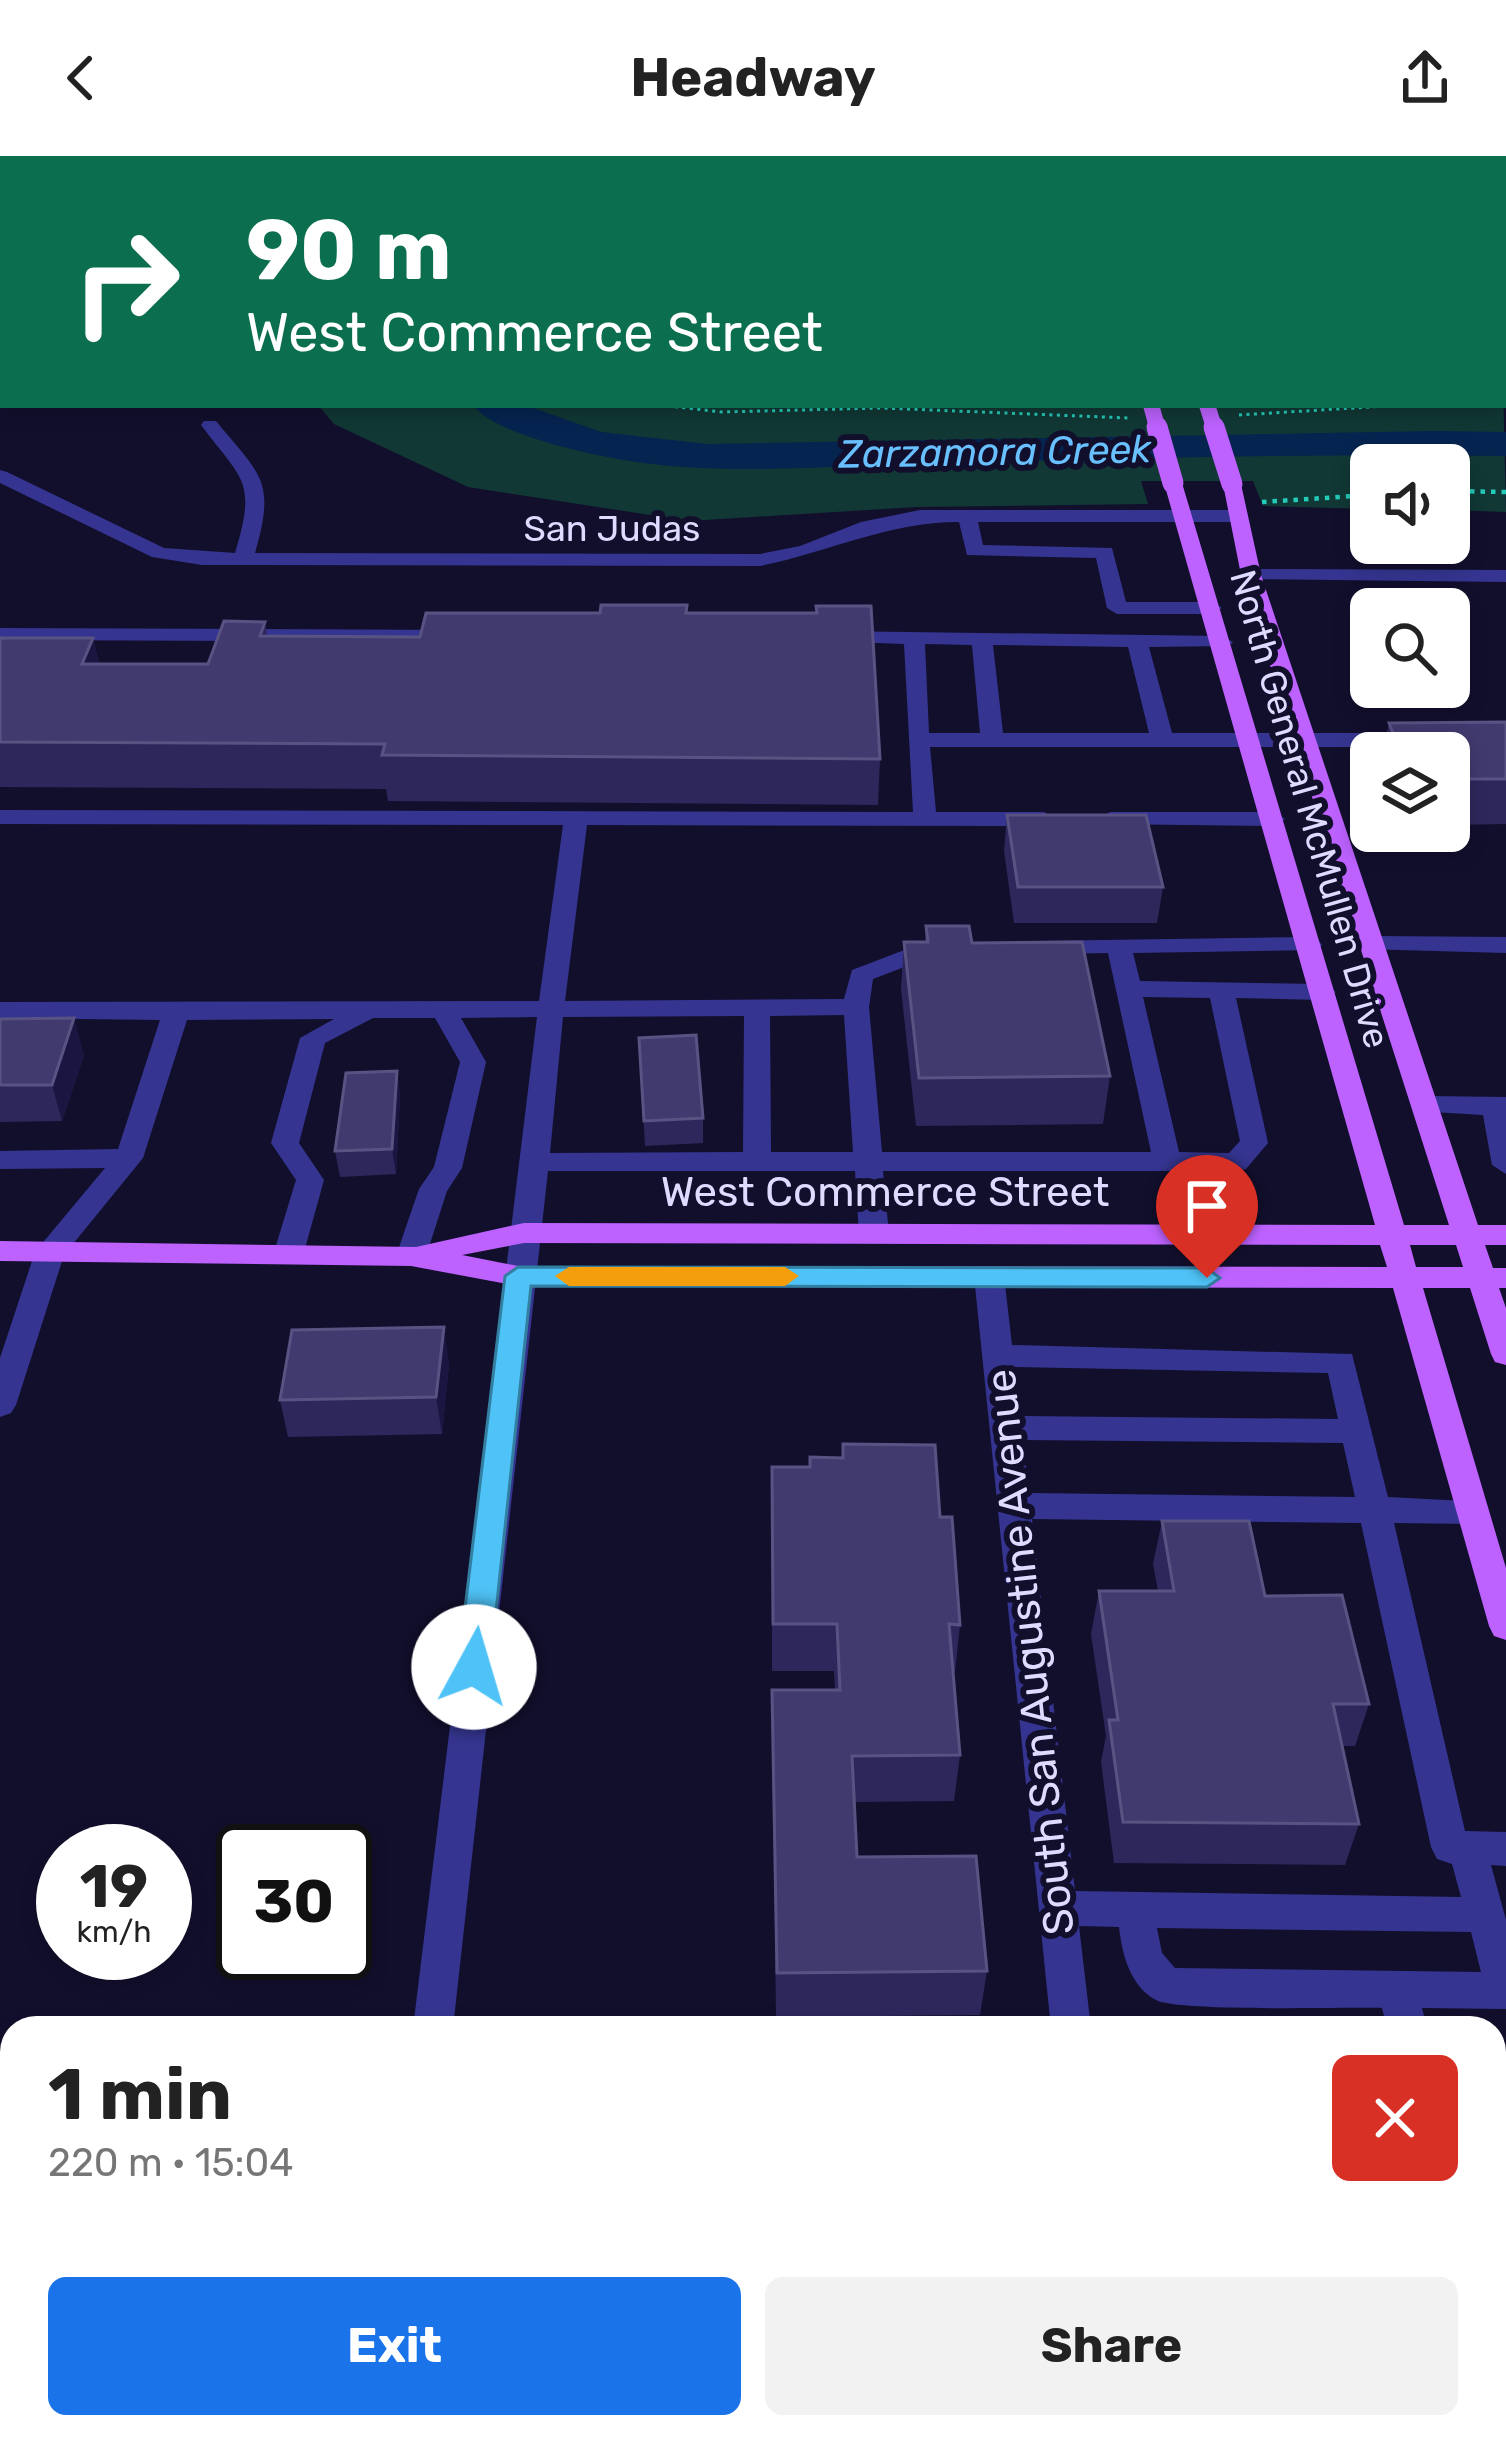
<!DOCTYPE html>
<html lang="en">
<head>
<meta charset="utf-8">
<style>
	:root { --surface:#fff; --page:#f2f2f2; --text:#222; --muted:#767676; --accent:#1a73e8 }
	body { margin:0; font-family:Rubik,sans-serif; background:var(--page); color:var(--text); height:100vh; display:flex; flex-direction:column; font-size:45px; white-space:nowrap }
	* { box-sizing:border-box; margin:0 }
	p { font-size:39px; color:var(--muted) }
	.icon { flex:none; width:66px; height:66px; fill:none; stroke:currentColor; stroke-width:2; stroke-linecap:round; stroke-linejoin:round }
	.map { position:relative; flex:1; overflow:hidden }
	.details { position:absolute; left:0px; top:1860px; width:1506px; height:423px; display:flex; flex-direction:column; background:var(--surface); border-radius:36px 36px 0 0; box-shadow:0 6px 18px #0003 }
	.details>* { flex:none }
	.banner { position:absolute; left:0px; top:0px; width:1506px; height:252px; box-shadow:0 6px 18px #0003; background:#0b6e4f; color:#fff; overflow:hidden }
	.fabs { position:absolute; left:1350px; top:288px; display:grid; gap:24px }
	.fabs a { display:grid; place-items:center; width:120px; height:120px; border-radius:18px; background:var(--surface); box-shadow:0 6px 18px #0003; font-size:60px }
	.speed { position:absolute; left:36px; top:1668px; display:flex; gap:24px; font-size:60px; font-weight:700; text-align:center }
	.speed>* { display:grid; place-content:center; width:156px; height:156px; border-radius:50%; background:var(--surface); box-shadow:0 6px 18px #0003; line-height:1 }
	.speed small { font-size:30px; font-weight:400 }
	.speed .limit { border:6px solid #111; border-radius:18px; background:#fff; color:#111 }
	.pin { position:absolute; display:grid; place-items:center; width:102px; height:102px; color:#fff; margin:-123px -51px; border-radius:50% 50% 50% 0; rotate:-45deg; box-shadow:0 0 12px #0007 }
	.pin .icon { rotate:45deg }
	.me { position:absolute; width:132px; margin:-66px; rotate:6deg; stroke-linejoin:round; filter:drop-shadow(0 0 9px #0008) }
	.turn { display:flex; align-items:center; gap:42px; height:252px; padding:0 48px; font-size:54px }
	.turn .icon { width:156px; height:156px; stroke-width:2.5 }
	.turn b { display:block; font-size:84px; line-height:102px }
	.round { display:grid; place-items:center; flex:none; width:126px; height:126px; border-radius:18px; background:var(--page) }
	.summary { display:flex; align-items:center; justify-content:space-between; height:204px; padding:0 48px }
	h1 { font-size:72px; font-weight:700; line-height:90px }
	.primary-button { display:flex; gap:24px; margin-top:auto; padding:24px 48px }
	.primary-button a { flex:1; height:138px; border-radius:18px; background:var(--accent); color:#fff; font-size:48px; font-weight:700; line-height:138px; text-align:center }
	.primary-button a+a { background:var(--page); color:var(--text) }
	header { display:flex; justify-content:space-between; align-items:center; height:156px; padding:0 48px; background:var(--surface); font-size:54px; font-weight:700 }
	.map>svg:first-child { display:block }
	.green { fill:#113835 }
	.water { fill:#052450 }
	.lines { fill:none; stroke-linecap:round; stroke-linejoin:round }
	.river { fill:#052450; fill-rule:evenodd }
	.path-far1 { stroke:#23cbb9; stroke-width:3; stroke-dasharray:3 4.5; stroke-linecap:butt }
	.path { stroke:#23cbb9; stroke-width:4.5; stroke-dasharray:4.5 6; stroke-linecap:butt }
	.minor { fill:#353591; fill-rule:evenodd }
	.major { fill:#bd62ff; fill-rule:evenodd }
	.major-bridge-far1 { stroke:#bd62ff; stroke-width:16 }
	.major-bridge { stroke:#bd62ff; stroke-width:21 }
	.wall { fill:#2e275c }
	.shaded-wall { fill:#1b1542 }
	.building { fill:#413a6e; stroke:#595384; stroke-width:3 }
	.route { fill:#4fc3f7; stroke:#337fa1; stroke-width:3 }
	.slow { fill:#f59e0b }
	.labels { text-anchor:middle; dominant-baseline:central; stroke-width:12; stroke-linejoin:round; paint-order:stroke }
	.far-street-label { font-size:36px; fill:#dddbff; stroke:#120f2d }
	.far-water-label { font-size:39px; font-style:italic; fill:#69c0ff; stroke:#120f2d }
	.street-label { font-size:42px; fill:#dddbff; stroke:#120f2d }
</style>
</head>
<body>
<header><svg class="icon" aria-label="back" viewBox="0 0 24 24"><path d="M15 5l-7 7 7 7"/></svg>Headway<svg class="icon" aria-label="share" viewBox="0 0 24 24"><path d="M12 15V3M7 8l5-5 5 5M5 13v7h14v-7"/></svg></header>
<div class="map">
<svg width="1506" height="2281" viewBox="0 0 1506 2281">
	<rect width="100%" height="100%" fill="#120f2d"/>
	<g class="green">
		<polygon points="1144,0 1506,0 1506,158 1503,3"/>
		<polygon points="1503,226 1506,356 1449,354 1449,309 1371,309 1371,353 1263,350 1253,325 1141,325 1148,348 916,351 689,365 468,331 334,268 318,249 1503,249"/>
	</g>
	<polygon class="water" points="1415,277 1506,283 1506,293 1316,294 1311,288 1316,279"/>
	<g class="lines">
		<g class="river">
			<polygon points="181,0 214,0 216,3 183,3"/>
			<path d="M473 249H525L601 276 707 288 1434 275 1506 276V300C1315 297 1124 303 933 307 840 309 745 319 652 308 612 304 496 281 473 249Z"/>
		</g>
		<g class="path-far1">
			<polyline points="141,0 190,0"/>
			<polyline points="264,0 268,3"/>
			<polyline points="660,249 722,256 882,252 1129,262"/>
			<polyline points="1239,259 1403,249"/>
		</g>
		<g class="path">
			<polyline points="1449,335 1506,336"/>
			<polyline points="1262,346 1371,339"/>
		</g>
		<g class="minor">
			<rect x="1503" y="13" width="3" height="8"/>
			<polygon points="1503,94 1506,95 1505,108 1503,107"/>
			<rect x="1503" y="164" width="3" height="10"/>
			<polygon points="3,175 3,188 0,189 0,176"/>
			<path d="M204 265H216C261 320 276 324 255 397L760 398 800 390 861 366 920 354H1236L1246 360 1236 366H978L983 389 1112 392 1126 446H1212L1222 452 1212 458H1117L1107 452 1096 402 967 399 959 366C888 366 829 396 760 410L202 409 152 401 0 327V314L7 316 164 392 235 397C257 324 243 325 201 269Z"/>
			<polygon points="1251,413 1506,414 1506,426 1244,423 1244,415"/>
			<polygon points="0,472 460,474 470,480 460,486 0,484"/>
			<path d="M832 475 1222 480 1233 486 1229 490 1149 491 1172 577H1506V591H930L936 656H1044L1056 663 1044 670 587 669 565 845 844 843 852 814 928 785H946L950 790 946 795 873 823 869 851 882 996H1151L1108 797 1045 798 1036 795 1032 790 1036 785 1309 781 1318 784 1322 789 1318 794 1133 797 1140 825 1323 828 1336 836 1323 844 1236 842 1268 987 1246 1013 1236 1015H883L889 1078 874 1088 859 1078 855 1015H548L453 1872H413L537 861 461 862 486 906 462 1012 447 1035 426 1100 411 1110 396 1100 419 1033 434 1011 460 906 435 862H373L325 887 299 987 324 1024 304 1096 289 1106 274 1096 296 1024 271 987 300 882 334 863 187 864 143 1002 64 1099 16 1249 11 1257 0 1261V1202L35 1096 105 1012 0 1013V995L118 993 160 864 0 862V846L539 845 563 669 0 668V654L913 656 904 488 825 485 822 481ZM925 488 972 489 980 577H929ZM993 489 1128 491 1149 577H1003ZM1143 841 1210 842 1240 985 1229 997 1179 996ZM844 859 853 996H771L770 860ZM744 860 743 996 550 997 563 861Z"/>
			<polygon points="1110,656 1273,656 1285,663 1273,670 1102,668 1098,663"/>
			<polygon points="1373,780 1506,781 1506,797 1364,793 1360,788"/>
			<polygon points="1426,940 1506,941 1506,1018 1492,1009 1483,959 1416,955 1412,949"/>
			<path d="M989 1110 1004 1120 1012 1189 1352 1198 1388 1341 1484 1346 1488 1355 1484 1364 1472 1368 1394 1367 1465 1675 1506 1676V1710L1491 1709 1506 1764V1853L1422 1852 1427 1872H1387L1382 1852C1344 1851 1180 1856 1156 1844 1130 1830 1122 1798 1119 1771L1079 1770 1091 1872H1051L974 1120ZM1014 1211 1328 1217 1338 1263 1020 1260ZM1023 1284 1343 1287 1355 1341 1029 1337ZM1032 1363 1361 1367 1431 1691 1437 1703 1452 1708 1461 1741 1075 1735ZM1157 1772 1471 1776 1481 1816 1175 1812 1162 1797Z"/>
			<rect x="0" y="1906" width="12" height="40"/>
			<rect x="1494" y="1912" width="12" height="40"/>
			<polygon points="365,2271 411,2271 410,2281 364,2281"/>
			<polygon points="1087,2271 1133,2271 1134,2281 1088,2281"/>
		</g>
		<g class="major">
			<polygon points="1097,0 1111,0 1112,3 1098,3"/>
			<path d="M1173 321 1182 327 1404 1069H1449L1241 419 1223 328 1232 322 1241 328 1261 419 1478 1069H1506V1089H1485L1493 1112H1506V1132H1499L1506 1152V1209L1495 1206 1491 1198 1470 1132H1423L1506 1412V1484L1494 1480 1489 1470 1393 1132 518 1130 411 1110 0 1105V1085L416 1091 524 1067 1375 1069 1164 327ZM524 1087 1380 1089 1387 1111 518 1110 462 1099ZM1410 1089H1456L1463 1111H1416Z"/>
		</g>
		<g class="major-bridge-far1">
			<polyline points="1151,249 1158,274"/>
			<polyline points="1207,249 1215,274"/>
		</g>
		<g class="major-bridge">
			<polyline points="1157,271 1173,327"/>
			<polyline points="1214,271 1232,328"/>
		</g>
	</g>
	<g class="wall">
		<polygon points="687,457 880,603 878,649 388,645 386,633 0,631 0,482 93,482 99,508 208,508 265,466 267,480 420,481"/>
		<polygon points="1506,566 1506,668 1449,669 1449,597 1382,597 1389,567"/>
		<polygon points="1007,659 1163,731 1157,767 1014,767 1004,695"/>
		<polygon points="926,770 972,787 1110,920 1103,968 916,970 901,833 904,786 925,786"/>
		<polygon points="0,863 84,899 62,965 0,966"/>
		<polygon points="639,882 703,962 703,987 645,990"/>
		<polygon points="397,915 400,940 396,1018 340,1021 335,995"/>
		<polygon points="449,1208 442,1278 288,1281 280,1244"/>
		<polygon points="843,1288 940,1361 960,1469 955,1516 953,1516 960,1599 954,1645 854,1646 857,1701 987,1815 980,1859 776,1861 772,1534 835,1534 834,1515 772,1515 772,1311 809,1311 842,1302"/>
		<polygon points="1162,1365 1265,1440 1369,1548 1355,1590 1343,1590 1359,1668 1345,1709 1114,1707 1101,1606 1106,1580 1091,1478 1099,1435 1158,1435 1153,1408"/>
	</g>
	<g class="shaded-wall">
		<polygon points="93,482 103,527 82,508"/>
		<polygon points="74,862 84,899 62,965 52,929"/>
		<polygon points="397,915 400,940 396,1018 392,993"/>
		<polygon points="444,1171 449,1208 442,1278 436,1241"/>
	</g>
	<g class="building">
		<polygon points="601,449 687,449 686,457 817,457 816,450 871,450 880,603 382,599 385,588 0,586 0,482 93,482 82,508 208,508 224,465 265,466 260,480 420,481 426,457 600,457"/>
		<polygon points="1506,566 1506,623 1449,623 1449,597 1401,597 1389,567"/>
		<polygon points="1007,659 1146,659 1163,731 1018,731"/>
		<polygon points="926,770 969,770 972,787 1082,786 1110,920 919,922 904,786 928,786"/>
		<polygon points="74,862 52,929 0,929 0,863"/>
		<polygon points="696,879 703,962 644,965 639,882"/>
		<polygon points="397,915 392,993 335,995 346,917"/>
		<polygon points="444,1171 436,1241 280,1244 292,1174"/>
		<polygon points="843,1288 935,1289 940,1361 952,1361 960,1469 949,1468 960,1599 852,1600 857,1701 976,1700 987,1815 777,1817 772,1534 840,1534 837,1468 773,1468 772,1311 810,1311 810,1301 843,1302"/>
		<polygon points="1162,1365 1249,1365 1265,1440 1342,1439 1369,1548 1333,1548 1359,1668 1123,1666 1109,1564 1118,1564 1099,1435 1174,1435"/>
	</g>
	<polygon class="route" points="518,1111 1207,1112 1220,1122 1207,1131 531,1130 490,1511 485,1520 474,1524 463,1520 458,1511 505,1120"/>
	<polygon class="slow" points="569,1111 785,1111 799,1120 785,1130 569,1130 555,1120"/>
	<g class="labels">
		<g class="far-street-label">
			<text x="612" y="372">San Judas</text>
			<text transform="translate(1310 653) rotate(74)">North General McMullen Drive</text>
		</g>
		<g class="far-water-label">
			<text transform="translate(995 296) rotate(-1)">Zarzamora Creek</text>
		</g>
		<g class="street-label">
			<text x="885" y="1036">West Commerce Street</text>
			<text transform="translate(1030 1496) rotate(-96)">South San Augustine Avenue</text>
		</g>
	</g>
</svg>
<div class="fabs">
<a><svg class="icon" aria-label="sound" viewBox="0 0 24 24"><path d="M4 9h4l5-4v14l-5-4H4zM17 9q2 3 0 6"/></svg></a>
<a><svg class="icon" aria-label="search" viewBox="0 0 24 24"><circle cx="10" cy="10" r="6"/><path d="M15 15l6 6"/></svg></a>
<a><svg class="icon" aria-label="layers" viewBox="0 0 24 24"><path d="M12 4l9 5-9 5-9-5zM3 14l9 5 9-5"/></svg></a>
</div>
<div class="speed"><div>19<small>km/h</small></div><div class="limit">30</div></div>
<div class="pin" style="left:1207px;top:1122px;background:#d93025"><svg class="icon" aria-label="arrive" viewBox="0 0 24 24"><path d="M6 21V4h12l-3 4 3 4H6"/></svg></div>
<svg class="me" style="left:474px;top:1511px" viewBox="-20 -20 40 40"><circle r="19" fill="#fff"/><path d="M0-13L10 11 0 6-10 11z" fill="#4fc3f7"/></svg>
<div class="banner">
<div class="turn"><svg class="icon" aria-label="right" viewBox="0 0 24 24"><path d="M7 20v-9h11M14 6l5 5-5 5"/></svg><div><b>90 m</b>West Commerce Street</div></div>
</div>
<section class="details">
<div class="summary"><div><h1>1 min</h1><p>220 m · 15:04</p></div><a class="round" style="background:#d93025;color:#fff"><svg class="icon" aria-label="close" viewBox="0 0 24 24"><path d="M6 6l12 12M18 6L6 18"/></svg></a></div>
<div class="primary-button"><a>Exit</a><a>Share</a></div>
</section>
</div>
</body>
</html>
